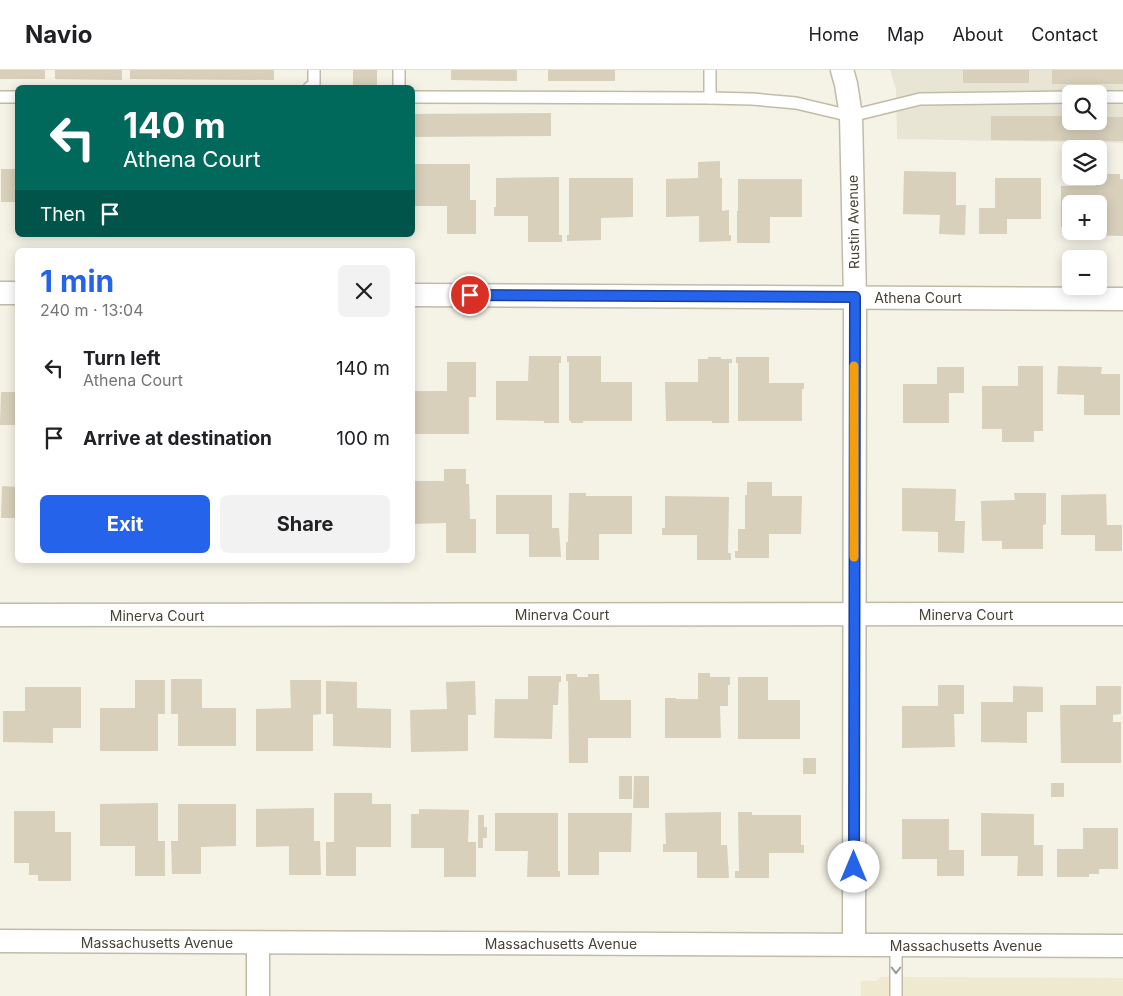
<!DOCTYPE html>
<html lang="en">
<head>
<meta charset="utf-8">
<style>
	:root { --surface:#fff; --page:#f2f2f2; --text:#202124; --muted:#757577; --line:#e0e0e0; --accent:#2563eb }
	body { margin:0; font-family:Inter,sans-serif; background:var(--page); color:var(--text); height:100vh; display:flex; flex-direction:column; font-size:19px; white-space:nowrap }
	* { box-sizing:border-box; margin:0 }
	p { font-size:16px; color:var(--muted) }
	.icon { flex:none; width:28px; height:28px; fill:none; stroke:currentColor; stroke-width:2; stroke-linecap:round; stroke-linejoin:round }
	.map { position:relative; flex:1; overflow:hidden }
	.drawer { position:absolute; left:15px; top:178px; width:400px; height:315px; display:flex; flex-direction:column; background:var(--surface); border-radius:8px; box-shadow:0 2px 12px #0003 }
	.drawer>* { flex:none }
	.top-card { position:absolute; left:15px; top:15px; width:400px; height:152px; border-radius:8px; box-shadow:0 2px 12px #0003; background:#00695c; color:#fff; overflow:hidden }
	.fabs { position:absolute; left:1062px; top:15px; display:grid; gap:10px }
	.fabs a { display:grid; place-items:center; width:45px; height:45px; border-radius:8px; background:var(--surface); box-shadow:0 2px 12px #0003; font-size:25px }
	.pin { position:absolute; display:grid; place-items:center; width:42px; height:42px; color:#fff; margin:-21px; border:2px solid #fff; border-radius:50%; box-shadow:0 1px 5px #0007 }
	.me { position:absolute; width:55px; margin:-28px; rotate:0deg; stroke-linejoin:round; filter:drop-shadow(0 0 4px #0008) }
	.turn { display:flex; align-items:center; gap:18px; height:105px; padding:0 25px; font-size:22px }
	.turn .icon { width:65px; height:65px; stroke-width:2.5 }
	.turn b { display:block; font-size:35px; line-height:42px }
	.then { display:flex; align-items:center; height:48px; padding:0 25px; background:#0003; gap:10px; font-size:19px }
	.round { display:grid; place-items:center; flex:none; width:52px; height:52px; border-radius:8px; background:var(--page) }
	.head { display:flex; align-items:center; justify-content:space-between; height:85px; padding:0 25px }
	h1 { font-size:30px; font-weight:700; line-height:38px; color:var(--accent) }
	.cta { display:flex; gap:10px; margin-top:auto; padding:10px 25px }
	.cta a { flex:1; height:58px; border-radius:8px; background:var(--accent); color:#fff; font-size:20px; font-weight:700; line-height:58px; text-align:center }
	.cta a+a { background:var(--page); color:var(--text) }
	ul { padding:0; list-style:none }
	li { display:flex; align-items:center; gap:15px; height:70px; padding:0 25px }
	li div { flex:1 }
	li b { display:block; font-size:19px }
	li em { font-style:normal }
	header { display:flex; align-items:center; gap:30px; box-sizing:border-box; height:70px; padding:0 25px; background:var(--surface); border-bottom:1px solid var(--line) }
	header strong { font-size:24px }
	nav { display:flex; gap:28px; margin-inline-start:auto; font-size:18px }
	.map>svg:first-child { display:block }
	.residential { fill:#e9e5d4; fill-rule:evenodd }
	.education { fill:#efeacf }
	.building { fill:#d8d0bb }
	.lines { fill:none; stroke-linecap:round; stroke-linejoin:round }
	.service-casing { stroke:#c1bba8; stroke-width:14 }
	.minor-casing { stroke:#c1bba8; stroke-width:25 }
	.service { stroke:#fff; stroke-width:11 }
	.minor { stroke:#fff; stroke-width:22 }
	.oneway { stroke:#9a9890 }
	.route-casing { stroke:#184099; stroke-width:12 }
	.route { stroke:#2563eb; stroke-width:9 }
	.slow { stroke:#f59e0b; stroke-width:9 }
	.labels { text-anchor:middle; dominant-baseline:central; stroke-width:4.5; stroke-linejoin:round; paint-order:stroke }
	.street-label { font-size:14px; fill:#484335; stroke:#fff }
</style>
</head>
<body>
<header>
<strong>Navio</strong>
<nav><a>Home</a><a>Map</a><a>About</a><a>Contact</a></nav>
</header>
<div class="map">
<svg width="1123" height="926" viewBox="0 0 1123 926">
	<rect width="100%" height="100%" fill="#f5f2e6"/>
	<path class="residential" d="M890 0H1123V73L897 69 896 19ZM1071 24H1099V51H1071Z"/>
	<polygon class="education" points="880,907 1123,908 1123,926 861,926 861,911 876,911"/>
	<g class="building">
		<rect x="0" y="0" width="45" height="9"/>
		<polygon points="55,0 122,0 122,10 55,9"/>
		<polygon points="130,0 274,0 274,10 130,9"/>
		<rect x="353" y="0" width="24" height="18"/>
		<polygon points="451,0 517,0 517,11 451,10"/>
		<rect x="548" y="0" width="67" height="11"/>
		<rect x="963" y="0" width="66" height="13"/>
		<rect x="1052" y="0" width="71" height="14"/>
		<polygon points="551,43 551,66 412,67 412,44"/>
		<polygon points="991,46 1071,46 1071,51 1099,51 1099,47 1123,47 1123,71 991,70"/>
		<polygon points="720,91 720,108 722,108 722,141 729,140 729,165 731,165 731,171 699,172 699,146 666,147 666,109 698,108 698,92"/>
		<polygon points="412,94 470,94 470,130 476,130 476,164 447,164 447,136 412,136"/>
		<rect x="1" y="99" width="17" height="33"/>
		<polygon points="904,101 956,102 956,135 966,135 965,165 939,164 940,145 903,144"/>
		<polygon points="1099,104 1120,104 1120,109 1123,109 1123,166 1077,165 1077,161 1099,161 1099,134 1071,134 1071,157 1061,157 1061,116 1096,116 1096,106 1099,106"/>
		<polygon points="559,107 559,165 562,165 562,172 528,172 528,146 494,146 494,137 496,137 496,108"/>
		<polygon points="569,108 633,108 633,147 601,148 601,170 567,171 567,165 569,165"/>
		<polygon points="995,108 1041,108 1041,149 1007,149 1007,164 979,164 979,138 995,138"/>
		<polygon points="738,109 802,109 802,147 770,147 770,173 737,173 737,141 738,141"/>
		<polygon points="529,286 561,286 561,293 559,293 559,353 544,353 544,351 496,350 496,311 528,311"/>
		<polygon points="567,286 601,286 601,312 632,312 632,351 583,351 583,353 571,353 571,351 569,351 569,292 567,292"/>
		<polygon points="708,287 721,287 721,289 732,289 732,293 729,293 729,353 712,353 712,351 666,351 665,312 698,312 698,289 708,289"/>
		<polygon points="736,287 769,287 769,313 804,313 804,319 802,319 802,351 738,351 738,293 736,293"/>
		<polygon points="447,292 476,292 476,327 469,327 469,364 412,364 412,321 447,321"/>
		<polygon points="1018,296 1043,296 1043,361 1034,361 1034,372 1002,372 1002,359 982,359 982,316 1018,316"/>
		<polygon points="1058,296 1102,297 1101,304 1120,304 1120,345 1084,345 1084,325 1057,324"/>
		<polygon points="937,297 964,297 964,323 949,323 949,353 903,353 903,314 937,314"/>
		<polygon points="1,322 18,322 18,355 0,355"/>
		<polygon points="444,399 466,399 466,414 469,414 470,449 476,449 476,483 446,483 446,453 412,454 412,411 444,411"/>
		<polygon points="747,412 772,412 772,426 802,426 801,464 769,464 769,488 735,488 735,481 738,481 738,459 745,459 745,425 747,425"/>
		<polygon points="2,416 18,417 18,448 1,448"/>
		<polygon points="902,418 956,419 955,451 965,451 964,483 938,482 938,462 902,461"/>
		<polygon points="569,423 586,423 586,426 632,426 632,464 599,464 599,490 566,490 566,472 568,472"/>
		<polygon points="1014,423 1046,423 1046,454 1043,455 1043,479 1002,479 1002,471 982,471 981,431 1015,430"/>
		<polygon points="1106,424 1107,455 1122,455 1122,481 1095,481 1095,465 1061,465 1061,425"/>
		<polygon points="496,425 552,425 552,458 559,458 561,487 529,487 529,464 496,464"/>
		<polygon points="665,426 729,427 728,483 731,483 731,490 697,490 697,465 662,465 662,458 665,458"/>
		<polygon points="698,603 710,603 710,607 730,607 730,615 728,615 728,636 720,636 721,668 665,668 665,628 676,628 676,629 698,629"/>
		<polygon points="566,604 577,604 577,607 588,607 588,604 599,604 600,630 631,630 631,668 588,668 588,693 569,693 568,611 566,611"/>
		<polygon points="528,606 561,606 561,612 559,612 558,635 553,635 552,669 494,668 495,629 528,629"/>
		<polygon points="738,607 768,607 768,630 800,630 800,669 738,669"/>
		<polygon points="171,609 202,609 202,638 236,638 236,676 178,676 178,644 171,644"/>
		<polygon points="135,610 165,610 165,644 158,644 158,681 100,681 100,638 135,638"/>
		<polygon points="290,610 321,610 321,644 313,645 313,681 256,681 256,639 291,638"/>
		<polygon points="326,611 357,612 357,638 391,639 391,678 333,676 333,644 326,644"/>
		<polygon points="475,611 476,645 468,645 468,681 411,682 410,640 447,639 446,612"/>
		<polygon points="938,615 964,615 964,644 954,644 955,677 902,678 902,636 938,636"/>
		<polygon points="1013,616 1043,617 1043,642 1027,642 1027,673 981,672 981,632 1013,632"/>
		<polygon points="1096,616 1121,616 1121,644 1113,645 1113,652 1121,652 1121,693 1061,693 1060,635 1096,635"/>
		<polygon points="25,617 81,617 81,658 53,658 53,673 3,672 3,641 25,641"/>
		<rect x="803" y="688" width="13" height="16"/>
		<rect x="619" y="706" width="13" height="23"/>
		<polygon points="634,706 649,706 649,738 633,738"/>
		<rect x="1051" y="713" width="13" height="14"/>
		<polygon points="334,723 372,723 372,734 391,734 391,777 356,777 356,806 326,806 326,772 334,772"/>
		<polygon points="158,733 158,771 165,771 165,806 135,806 135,776 100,776 100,734"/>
		<polygon points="178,734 236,734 236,776 201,777 201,804 172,804 171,771 178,771"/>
		<polygon points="314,738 314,771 320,771 321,805 289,805 289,776 256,777 256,739"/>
		<polygon points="419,739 469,740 468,772 476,772 476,807 444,807 444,778 411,778 411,744 419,744"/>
		<polygon points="14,741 55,741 55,762 71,762 71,811 38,811 38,805 29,805 29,793 14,793"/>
		<polygon points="721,742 721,775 727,775 729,808 697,808 697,782 663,782 663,774 666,774 665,743"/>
		<polygon points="738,742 752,742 752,745 801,745 801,775 804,775 804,783 769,783 769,808 735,808 735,801 739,801"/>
		<polygon points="495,743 558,743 558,801 560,801 560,807 527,807 528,781 495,781"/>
		<polygon points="568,743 632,743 631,782 599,782 599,805 568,805"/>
		<polygon points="981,743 1034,744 1034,775 1043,775 1043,806 1017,806 1018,786 981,786"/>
		<polygon points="478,745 484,745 484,757 487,757 487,768 483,768 483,778 478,778"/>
		<polygon points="902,749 949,749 949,780 964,780 964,806 937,806 937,789 902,789"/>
		<polygon points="1083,758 1118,758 1118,799 1099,799 1099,804 1089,804 1089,807 1057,807 1057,779 1083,779"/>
	</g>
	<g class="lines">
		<g class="service-casing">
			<g id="service">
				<polyline points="399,0 399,18"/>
				<polyline points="309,18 314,14 314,0"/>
				<polyline points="0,27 18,27"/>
				<polyline points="412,27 710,28 710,0"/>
				<polyline points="1099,27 1123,27"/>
				<polyline points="710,28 752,29 796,33 851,46 920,29 1071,27"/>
				<polyline points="896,875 896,926"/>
			</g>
		</g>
		<g class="minor-casing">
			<g id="minor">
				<polyline points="842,0 846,14 851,46 855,227 854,874"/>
				<polyline points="0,223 18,223"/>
				<polyline points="412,225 1123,229"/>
				<polyline points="0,545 1123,544"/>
				<polyline points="0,871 1123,876"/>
				<polyline points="258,926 258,873"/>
			</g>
		</g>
		<use href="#service" class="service"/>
		<use href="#minor" class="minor"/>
	</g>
	<defs><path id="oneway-chevron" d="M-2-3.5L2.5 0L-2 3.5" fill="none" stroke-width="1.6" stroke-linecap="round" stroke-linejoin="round" transform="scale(1.25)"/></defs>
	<use class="oneway" href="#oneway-chevron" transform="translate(896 900) rotate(90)"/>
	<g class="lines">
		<g class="route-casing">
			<polyline id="route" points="470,225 855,227 854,797"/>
		</g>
		<use href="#route" class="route"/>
		<polyline class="slow" points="854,487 854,296"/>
	</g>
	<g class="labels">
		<g class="street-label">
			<text transform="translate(853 152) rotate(-91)">Rustin Avenue</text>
			<text x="918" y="227">Athena Court</text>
			<text x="562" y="544">Minerva Court</text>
			<text x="966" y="544">Minerva Court</text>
			<text x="157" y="545">Minerva Court</text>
			<text x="157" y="872">Massachusetts Avenue</text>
			<text x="561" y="873">Massachusetts Avenue</text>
			<text x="966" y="875">Massachusetts Avenue</text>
		</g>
	</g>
</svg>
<div class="fabs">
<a><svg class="icon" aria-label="search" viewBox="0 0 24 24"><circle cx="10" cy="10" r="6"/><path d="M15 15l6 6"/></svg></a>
<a><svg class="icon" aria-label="layers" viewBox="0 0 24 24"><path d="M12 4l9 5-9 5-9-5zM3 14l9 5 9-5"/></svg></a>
<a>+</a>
<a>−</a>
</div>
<div class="pin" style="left:470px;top:225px;background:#d93025"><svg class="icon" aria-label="arrive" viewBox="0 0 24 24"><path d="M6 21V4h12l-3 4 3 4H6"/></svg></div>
<svg class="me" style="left:854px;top:797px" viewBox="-20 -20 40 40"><circle r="19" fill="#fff"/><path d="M0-13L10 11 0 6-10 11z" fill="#2563eb"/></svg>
<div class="top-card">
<div class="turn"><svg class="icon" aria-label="left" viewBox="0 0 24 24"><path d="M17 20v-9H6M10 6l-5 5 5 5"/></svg><div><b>140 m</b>Athena Court</div></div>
<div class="then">Then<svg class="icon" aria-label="arrive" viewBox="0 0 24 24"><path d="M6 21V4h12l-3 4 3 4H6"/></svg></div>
</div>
<section class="drawer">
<div class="head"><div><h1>1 min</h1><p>240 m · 13:04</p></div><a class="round"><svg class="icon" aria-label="close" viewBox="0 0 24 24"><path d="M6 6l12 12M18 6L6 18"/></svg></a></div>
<ul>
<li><svg class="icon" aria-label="left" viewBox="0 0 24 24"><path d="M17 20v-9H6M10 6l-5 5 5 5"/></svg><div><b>Turn left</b><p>Athena Court</p></div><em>140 m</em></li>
<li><svg class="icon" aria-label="arrive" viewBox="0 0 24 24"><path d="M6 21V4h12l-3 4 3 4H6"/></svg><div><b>Arrive at destination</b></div><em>100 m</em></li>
</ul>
<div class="cta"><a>Exit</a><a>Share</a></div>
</section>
</div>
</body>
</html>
